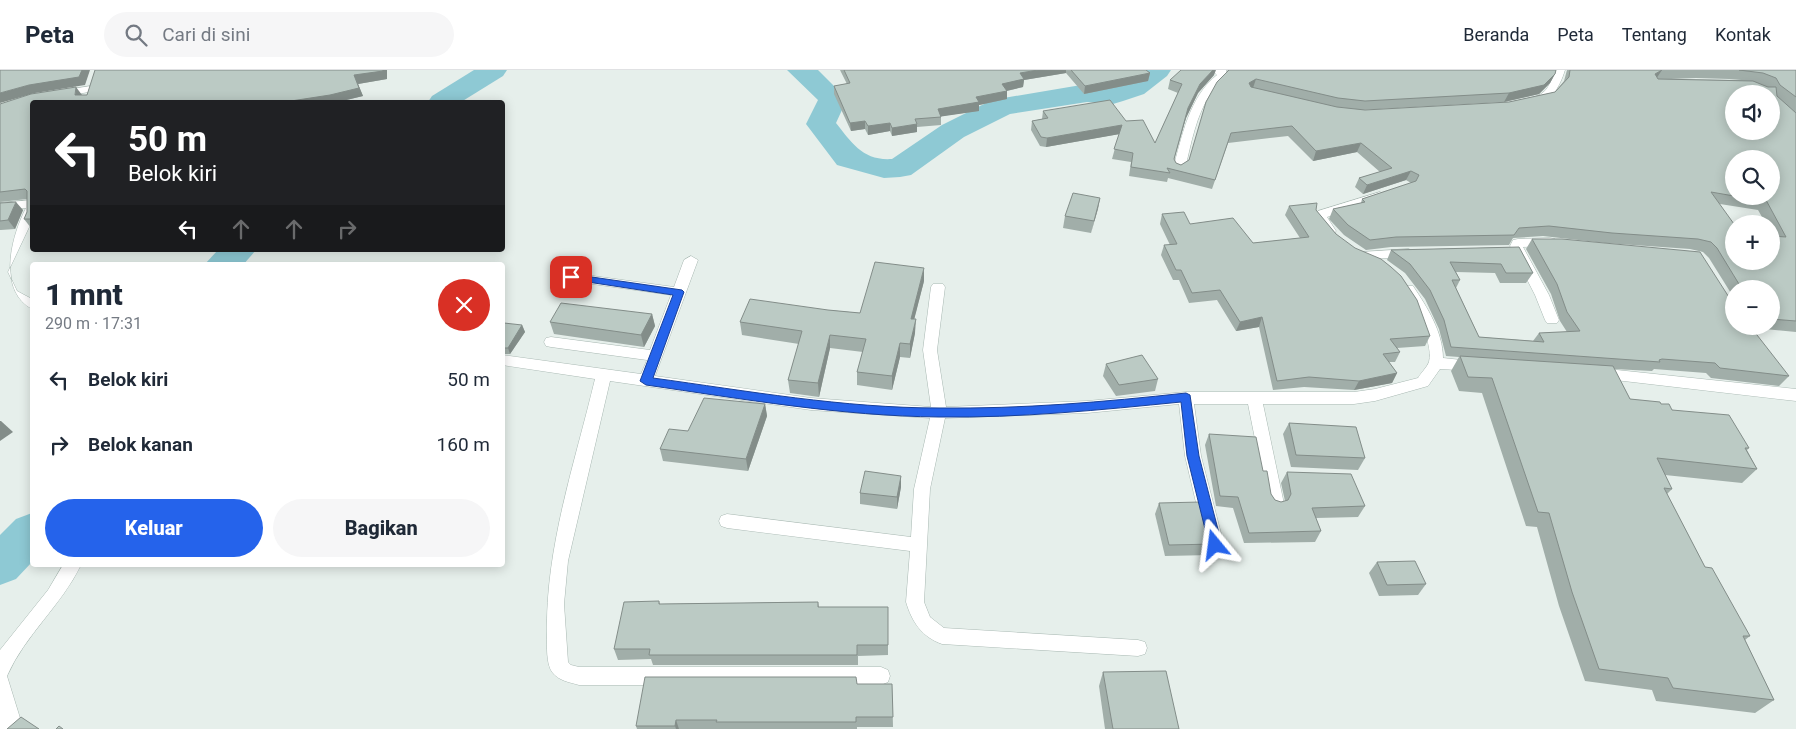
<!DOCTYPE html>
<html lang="id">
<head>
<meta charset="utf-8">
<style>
	:root { --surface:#fff; --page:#f6f6f7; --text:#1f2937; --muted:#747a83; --line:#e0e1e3; --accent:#2563eb }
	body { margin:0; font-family:Roboto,sans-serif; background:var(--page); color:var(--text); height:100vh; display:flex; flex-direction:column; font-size:19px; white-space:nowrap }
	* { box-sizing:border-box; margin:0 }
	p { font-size:16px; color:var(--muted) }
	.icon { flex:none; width:28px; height:28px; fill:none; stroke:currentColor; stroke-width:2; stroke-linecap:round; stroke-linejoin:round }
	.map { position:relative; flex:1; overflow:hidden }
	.side { position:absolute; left:30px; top:192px; width:475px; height:305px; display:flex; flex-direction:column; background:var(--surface); border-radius:5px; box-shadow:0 2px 12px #0003 }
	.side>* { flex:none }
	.top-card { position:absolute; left:30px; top:30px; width:475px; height:152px; border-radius:5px; box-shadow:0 2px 12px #0003; background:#202124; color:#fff; overflow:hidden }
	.buttons { position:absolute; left:1725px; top:15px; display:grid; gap:10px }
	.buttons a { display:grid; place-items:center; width:55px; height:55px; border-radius:50%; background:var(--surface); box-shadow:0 2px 12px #0003; font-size:25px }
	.pin { position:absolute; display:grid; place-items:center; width:42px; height:42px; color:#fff; margin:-21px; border-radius:10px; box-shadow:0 2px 8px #0006 }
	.me { position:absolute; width:55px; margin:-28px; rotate:344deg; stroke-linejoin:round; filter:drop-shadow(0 0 4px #0008) }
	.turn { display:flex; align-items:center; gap:18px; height:105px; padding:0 15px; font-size:22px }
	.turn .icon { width:65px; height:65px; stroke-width:2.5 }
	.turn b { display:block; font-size:35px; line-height:42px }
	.lanes { display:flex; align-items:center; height:48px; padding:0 15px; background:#0003; justify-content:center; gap:25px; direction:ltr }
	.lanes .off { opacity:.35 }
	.round { display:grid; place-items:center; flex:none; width:52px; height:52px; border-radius:26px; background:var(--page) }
	.summary { display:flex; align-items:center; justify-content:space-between; height:85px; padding:0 15px }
	h1 { font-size:30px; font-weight:800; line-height:38px }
	.button { display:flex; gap:10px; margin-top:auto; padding:10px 15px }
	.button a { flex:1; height:58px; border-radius:30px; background:var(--accent); color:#fff; font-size:20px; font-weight:800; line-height:58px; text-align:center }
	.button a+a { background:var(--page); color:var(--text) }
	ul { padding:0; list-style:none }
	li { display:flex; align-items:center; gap:15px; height:65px; padding:0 15px }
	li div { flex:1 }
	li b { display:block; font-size:19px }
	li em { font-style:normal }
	header { display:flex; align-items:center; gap:30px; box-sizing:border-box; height:70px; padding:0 25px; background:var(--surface); border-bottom:1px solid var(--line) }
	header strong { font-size:24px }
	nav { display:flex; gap:28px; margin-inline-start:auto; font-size:18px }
	.search { width:350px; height:45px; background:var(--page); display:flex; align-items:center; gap:12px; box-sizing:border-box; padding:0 18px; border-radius:28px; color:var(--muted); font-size:19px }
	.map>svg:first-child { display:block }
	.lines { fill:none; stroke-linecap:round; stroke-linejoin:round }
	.river { fill:#8ec9d4; fill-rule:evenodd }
	.minor-casing { stroke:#a8b8b2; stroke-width:1 }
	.minor { fill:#fff; fill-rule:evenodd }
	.wall { fill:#a1aea9; fill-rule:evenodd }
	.shaded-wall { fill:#838d89 }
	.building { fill:#bbcac4; stroke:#838d89; fill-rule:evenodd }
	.route { fill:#2563eb; stroke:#184099 }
</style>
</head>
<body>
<header>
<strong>Peta</strong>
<div class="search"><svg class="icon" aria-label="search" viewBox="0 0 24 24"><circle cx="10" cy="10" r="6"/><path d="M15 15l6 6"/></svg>Cari di sini</div>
<nav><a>Beranda</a><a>Peta</a><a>Tentang</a><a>Kontak</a></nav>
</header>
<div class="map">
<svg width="1796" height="659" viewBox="0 0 1796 659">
	<rect width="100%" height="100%" fill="#e6efeb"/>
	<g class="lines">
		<g class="river">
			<polygon points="474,0 507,0 503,6 461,32 428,32 432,26"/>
			<path d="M787 0H818L847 29 836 53C852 73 863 91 892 89L942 55 992 30 1087 14 1111 16 1124 12 1139 0H1171L1167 6 1144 24 1123 31 1113 34 1087 32 1010 44 964 67 911 105 900 107 884 108 837 95 806 54 818 30Z"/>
			<polygon points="218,180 256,180 243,195 204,195"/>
			<polygon points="32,443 32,492 16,509 0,515 0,465 16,449"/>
		</g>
		<g class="minor-casing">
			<g id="minor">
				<path d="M1212 0H1226L1227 6C1222 12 1215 16 1211 23 1196 45 1191 74 1185 99L1179 103 1175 102 1173 99C1182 67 1189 27 1217 5Z"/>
				<path d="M1555 0H1565C1560 16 1549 39 1528 34L1527 32C1530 28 1536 27 1541 24 1549 19 1552 9 1555 0Z"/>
				<polygon points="91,16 96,19 95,21 59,27 54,24 59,21"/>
				<polygon points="1380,122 1386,126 1384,129 1327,147 1336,161 1334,164 1326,164 1314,148 1318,141"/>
				<path d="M32 130V151L8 202 17 221 32 229V239C0 222 8 173 26 138L0 141V133Z"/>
				<polygon points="1550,168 1555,169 1556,172 1555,175 1523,177 1549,225 1559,250 1557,253 1547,253 1545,250 1535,225 1510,176 1513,170 1518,169"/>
				<polygon points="1409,179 1415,183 1414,186 1361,190 1354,186 1361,182"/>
				<path d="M691 186 698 190 655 306 811 328 931 337 923 280 931 217 933 214H943L945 217 937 280 946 337 1087 331 1186 322H1354L1375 319 1418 308C1421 303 1427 297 1429 292 1434 270 1412 236 1401 219L1403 216H1413C1427 237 1443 262 1443 288L1480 292 1482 296 1480 300 1475 301 1440 299 1428 316 1375 331 1354 334H1263L1284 434 1282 439 1276 441 1270 439 1268 434 1248 334H1194L1201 386 1224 475 1221 480 1215 482 1209 480 1206 475 1185 386 1179 334 1087 343 945 348 930 419 924 532 930 547 944 558 1138 570 1145 572 1147 578 1145 584 1138 586 942 574C922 567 912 552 906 532L910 481 727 458 721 456 719 451 721 446 727 444 911 467 914 419 930 348 811 340 610 311 568 491 564 534 568 592 571 595 579 597H881L888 600 890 606 888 612 881 615H579C569 612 559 611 552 602 546 593 547 576 547 565 545 478 575 393 595 309L502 295V285L641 304 647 290 551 277 546 276 544 272 546 268 551 267 650 280 671 225 571 211 566 210 564 207 566 204 571 203 674 217 684 190Z"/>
				<polygon points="1598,298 1796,319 1796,331 1598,308 1593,307 1591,303 1593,299"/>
				<path d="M63 495H81C61 536 25 565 7 606L20 648 16 659H0V580L48 520Z"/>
			</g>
		</g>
		<use href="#minor" class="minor"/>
	</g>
	<g class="wall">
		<polygon points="95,0 387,0 387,9 358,14 363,26 338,32 32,32 32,158 31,158 24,149 27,142 27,129 0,132 0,34 81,25 87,25"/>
		<polygon points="840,0 1146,0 1150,3 1148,11 1084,24 1066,3 1024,10 1023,17 1007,21 1007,29 979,35 979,41 941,46 941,55 917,57 917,62 892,66 890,61 868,65 865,59 851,61 834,24 834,16 847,14"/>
		<path d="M1227 0H1556L1555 4 1550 13 1539 24 1504 32 1362 40H1365L1509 32 1555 22 1564 11 1567 0H1796V43L1785 34 1796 43V262L1755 258 1753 256H1771V219H1734V228L1709 188 1703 182 1690 179 1605 173 1543 166 1513 168 1509 175 1391 177 1366 180 1344 165 1329 149 1333 139 1361 133 1362 129 1411 113 1406 110 1363 124 1355 117 1359 108 1380 102 1357 82 1313 91 1288 66 1228 73 1212 119 1168 108 1167 112 1129 106 1131 92 1112 89 1119 64 1046 77 1040 76 1031 60 1032 51 1042 49 1043 41 1126 51 1155 73 1178 23 1168 19 1170 10 1214 5 1198 23 1186 48 1174 90 1176 93 1181 95 1189 90 1228 1ZM1696 8 1729 9 1741 10 1671 9ZM1734 89 1771 126H1734ZM1720 134 1758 140 1766 154H1771V164L1772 166 1734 191Z"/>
		<polygon points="1100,128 1091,163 1063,158 1065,146"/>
		<polygon points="0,133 23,140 15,159 1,160 0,160"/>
		<polygon points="1289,136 1316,140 1336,164 1430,266 1425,276 1397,278 1400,282 1395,292 1389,292 1397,303 1392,313 1354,320 1304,317 1273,320 1259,257 1236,261 1217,230 1189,233 1179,210 1173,210 1161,185 1164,175 1170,175 1160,154 1162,144 1190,154 1253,173 1300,168 1285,145"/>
		<polygon points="1532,169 1789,306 1779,316 1711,308 1706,303 1654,299 1652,301 1614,299 1630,329 1661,334 1672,340 1749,378 1747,380 1757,399 1742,413 1665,405 1672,419 1667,424 1705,497 1750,566 1745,570 1774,630 1755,643 1656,631 1652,620 1585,611 1559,536 1537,457 1526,456 1482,323 1459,321 1451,301 1459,287 1446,286 1439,259 1425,229 1405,203 1387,190 1391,180 1519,177 1533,203 1526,213 1500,213 1495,203 1456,202 1460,210 1456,218 1479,267 1533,271 1539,263 1567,262 1560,251 1551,224 1526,179"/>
		<polygon points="924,211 914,249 915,263 910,288 900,287 892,320 857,315 857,302 863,282 830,278 819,327 790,323 788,310 799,274 742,265 740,252 828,240 860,243"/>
		<polygon points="652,244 655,256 644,277 554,264 550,252"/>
		<polygon points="502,255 522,255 525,262 510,284 502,284"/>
		<polygon points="1106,294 1158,309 1155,321 1116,326 1103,306"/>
		<polygon points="765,334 767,346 748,401 663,391 660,379 688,361"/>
		<polygon points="1289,353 1365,388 1358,400 1291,397 1283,364"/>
		<polygon points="1209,364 1263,401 1271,424 1275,430 1281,432 1285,431 1281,413 1287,402 1365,436 1358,447 1316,448 1321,461 1315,472 1244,473 1233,438 1216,436 1205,375"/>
		<polygon points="901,406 901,417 897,439 860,434 860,423"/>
		<polygon points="1159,433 1209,464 1215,474 1211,485 1165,486 1155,444"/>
		<polygon points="1377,492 1426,514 1418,525 1379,526 1369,503"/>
		<polygon points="659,531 660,534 818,532 819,537 888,537 888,585 858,586 858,595 653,595 651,589 618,590 614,579"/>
		<polygon points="1103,602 1179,659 1105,659 1099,616"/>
		<polygon points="857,614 892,614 893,657 857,657 857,659 637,659 636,656"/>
	</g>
	<g class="shaded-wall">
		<polygon points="82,0 90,0 85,15 35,23 0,33 0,23"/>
		<polygon points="383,0 387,0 387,9 358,14 363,26 338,32 291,32 291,31 354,5"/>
		<polygon points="1038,0 1066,0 1066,3 1024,10 1023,17 1001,22 1002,14 1020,3"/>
		<polygon points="1213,0 1216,0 1214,5 1198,23 1186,48 1171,99 1188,38 1200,14"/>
		<polygon points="1662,0 1656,9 1655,4"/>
		<polygon points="1150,3 1148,11 1084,24 1085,16"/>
		<polygon points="1555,4 1550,13 1539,24 1504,32 1509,23"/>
		<polygon points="1256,9 1253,18 1246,22 1249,13"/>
		<polygon points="76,17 82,25 75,25"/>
		<polygon points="1007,21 1007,29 979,35 979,41 938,47 938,39 976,27"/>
		<polygon points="865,51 865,59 851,61 850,53"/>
		<polygon points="890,53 890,61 868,65 868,56"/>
		<polygon points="917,54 917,62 892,66 892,58"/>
		<polygon points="1122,55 1120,64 1046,77 1047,68"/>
		<polygon points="1361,73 1357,82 1313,91 1316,81"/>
		<polygon points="1411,101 1406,110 1363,124 1367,115"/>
		<polygon points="1100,128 1098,139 1091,163 1094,151"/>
		<polygon points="16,132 23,140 15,159 8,150"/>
		<polygon points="924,198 924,211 911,262 911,249"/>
		<polygon points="652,244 655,256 644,277 641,265"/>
		<polygon points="1262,247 1259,257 1236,261 1240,252"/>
		<polygon points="916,249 915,263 910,288 910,274"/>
		<polygon points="522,255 525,262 510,284 508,278"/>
		<polygon points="830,265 830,278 819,327 818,313"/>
		<polygon points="900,273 900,287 892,320 892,306"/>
		<polygon points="1397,303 1392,313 1354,320 1359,311"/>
		<polygon points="765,334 767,346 748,401 746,389"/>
		<polygon points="0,351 1,351 13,362 0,371"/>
		<polygon points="901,406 901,417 897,439 897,427"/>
		<polygon points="676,650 679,659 676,659 675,656"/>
	</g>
	<g class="building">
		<polygon points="0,0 82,0 79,7 29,15 0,23"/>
		<polygon points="95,0 383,0 383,1 354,5 359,18 330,25 291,31 291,32 32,32 32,149 24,149 27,142 27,121 25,119 0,122 0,34 31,24 76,17 75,25 87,25"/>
		<polygon points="844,0 1038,0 1020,3 1024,9 1002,14 1007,21 976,27 979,32 938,39 941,47 915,49 917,54 892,58 890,53 868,56 865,51 850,53 834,16 850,13"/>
		<polygon points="1071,0 1146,0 1150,3 1085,16"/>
		<path d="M1181 0H1213L1200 14 1188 38 1174 89 1176 93 1181 95 1189 90 1206 32 1217 12 1229 0H1556L1555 4 1544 15 1509 23 1365 31 1338 28 1256 9 1249 13 1251 17 1337 37 1365 40 1509 32 1555 22 1569 7 1570 0H1662L1655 4 1658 9 1753 11 1768 17H1776L1777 26 1796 43V251L1771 249V219H1742L1717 178 1711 172 1698 169 1612 163 1549 156 1519 158 1514 165 1396 167 1370 170 1348 155 1333 139 1365 132 1362 129 1416 111 1419 105 1411 101 1367 115 1359 108 1392 98 1361 73 1316 81 1292 56 1231 63 1215 110 1167 98 1170 103 1131 97 1133 83 1114 79 1122 55 1047 68 1041 67 1032 51 1048 48 1043 41 1110 30 1126 51 1143 50 1155 73 1182 14 1170 10ZM1734 24H1771V61H1734ZM1734 89H1771V126H1738L1766 130 1786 167 1771 166V191H1734V154L1711 122 1734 126Z"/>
		<polygon points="1739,0 1796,0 1796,27 1780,15 1776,8 1763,3"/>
		<polygon points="1073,123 1100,128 1094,151 1065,146"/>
		<polygon points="16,132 8,150 0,151 0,133"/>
		<polygon points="1317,133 1316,140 1336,164 1355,178 1381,189 1391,197 1401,206 1417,230 1430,266 1390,269 1400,282 1383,284 1397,303 1359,311 1309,307 1277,311 1262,247 1240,252 1220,220 1192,223 1181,200 1176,200 1164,175 1177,174 1162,144 1184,142 1190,154 1233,148 1253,173 1309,167 1289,136"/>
		<polygon points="1532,169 1562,169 1700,182 1734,235 1734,256 1750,256 1789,306 1720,298 1715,293 1662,289 1659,290 1660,292 1451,277 1444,250 1430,220 1410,194 1391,180 1519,177 1533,203 1506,203 1501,194 1450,192 1460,210 1452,210 1479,267 1544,272 1539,263 1580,261 1567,242 1557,214"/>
		<polygon points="875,192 924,198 911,249 916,249 910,274 900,273 892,306 857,302 866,269 830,265 818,313 788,310 802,261 740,252 750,229 828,240 860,243"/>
		<polygon points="561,233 652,244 641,265 550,252"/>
		<polygon points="504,253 522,255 508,278 502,278 502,255"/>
		<polygon points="1142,285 1158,309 1119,315 1106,294"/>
		<polygon points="1460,286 1613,296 1630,329 1660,332 1661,334 1669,334 1672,340 1729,345 1749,378 1745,378 1757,399 1657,388 1672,419 1664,418 1705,497 1712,498 1750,566 1743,566 1774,630 1673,618 1668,608 1599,599 1572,522 1549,443 1538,442 1492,308 1468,307"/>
		<polygon points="704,328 765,334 746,389 660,379 669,359 688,361"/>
		<polygon points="1289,353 1356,357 1365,388 1296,385"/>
		<polygon points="1209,364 1256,367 1263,401 1267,401 1271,424 1275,430 1281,432 1288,430 1291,424 1287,402 1351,404 1365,436 1312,438 1321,461 1249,463 1238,427 1220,426"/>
		<polygon points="865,401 901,406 897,427 860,423"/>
		<polygon points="1201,432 1209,464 1215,474 1169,475 1159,433"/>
		<polygon points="1415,491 1426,514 1387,515 1377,492"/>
		<polygon points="659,531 659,534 818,532 818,537 888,537 888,575 857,575 857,585 649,585 650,579 614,579 624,532"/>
		<polygon points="1166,601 1179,659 1113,659 1103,602"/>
		<polygon points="645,607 856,607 857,614 892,614 893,647 856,647 856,652 716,652 717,650 676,650 675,656 636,656"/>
		<polygon points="21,647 39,659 7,659"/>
		<polygon points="59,656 63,659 56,659"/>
	</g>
	<path class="route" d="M571 204 682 220 684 222 653 308C748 321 843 338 939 338 1022 339 1104 332 1186 323L1190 325 1199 386 1222 475 1220 478 1215 480 1211 478 1209 475 1187 386 1181 332C1100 340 1020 348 939 347 841 346 743 329 646 315L640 311 673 225 568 209 566 207Z"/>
</svg>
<div class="buttons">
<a><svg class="icon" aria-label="sound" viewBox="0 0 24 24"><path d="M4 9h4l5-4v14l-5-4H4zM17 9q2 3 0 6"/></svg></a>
<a><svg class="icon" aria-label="search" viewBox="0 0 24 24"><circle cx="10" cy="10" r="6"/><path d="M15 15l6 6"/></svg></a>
<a>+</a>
<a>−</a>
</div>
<div class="pin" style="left:571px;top:207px;background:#d93025"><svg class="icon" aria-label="arrive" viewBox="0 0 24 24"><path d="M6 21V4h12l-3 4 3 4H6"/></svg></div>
<svg class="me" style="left:1215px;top:475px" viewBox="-20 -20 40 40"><path d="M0-17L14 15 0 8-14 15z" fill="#2563eb" stroke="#fff" stroke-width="4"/></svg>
<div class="top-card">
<div class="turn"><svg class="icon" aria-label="left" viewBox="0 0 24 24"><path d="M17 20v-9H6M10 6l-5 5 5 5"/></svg><div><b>50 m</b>Belok kiri</div></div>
<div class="lanes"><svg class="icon" aria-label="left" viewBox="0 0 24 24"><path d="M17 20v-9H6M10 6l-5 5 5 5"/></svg><svg class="icon off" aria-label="ahead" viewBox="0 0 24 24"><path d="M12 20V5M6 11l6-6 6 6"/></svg><svg class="icon off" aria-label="ahead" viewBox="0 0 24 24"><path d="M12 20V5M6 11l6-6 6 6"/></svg><svg class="icon off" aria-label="right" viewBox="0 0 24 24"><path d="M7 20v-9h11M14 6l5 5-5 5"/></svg></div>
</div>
<section class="side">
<div class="summary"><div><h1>1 mnt</h1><p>290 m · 17:31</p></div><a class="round" style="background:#d93025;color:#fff"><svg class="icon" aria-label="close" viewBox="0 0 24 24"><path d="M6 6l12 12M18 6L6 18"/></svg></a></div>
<ul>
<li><svg class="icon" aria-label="left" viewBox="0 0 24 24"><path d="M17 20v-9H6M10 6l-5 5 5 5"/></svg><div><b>Belok kiri</b></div><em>50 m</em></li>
<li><svg class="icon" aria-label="right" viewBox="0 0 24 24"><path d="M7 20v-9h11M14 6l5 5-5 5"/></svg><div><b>Belok kanan</b></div><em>160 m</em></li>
</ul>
<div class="button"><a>Keluar</a><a>Bagikan</a></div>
</section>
</div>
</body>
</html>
